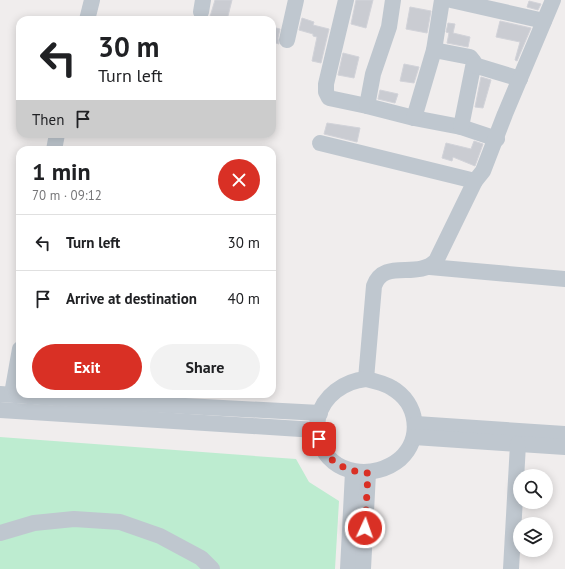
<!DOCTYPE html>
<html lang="en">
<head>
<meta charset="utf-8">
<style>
	:root { --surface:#fff; --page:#f2f2f2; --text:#202124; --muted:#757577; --line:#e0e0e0; --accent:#d93025 }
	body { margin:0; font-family:"PT Sans",sans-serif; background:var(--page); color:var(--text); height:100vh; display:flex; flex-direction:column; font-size:15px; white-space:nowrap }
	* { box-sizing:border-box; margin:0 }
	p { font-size:13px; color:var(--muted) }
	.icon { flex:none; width:22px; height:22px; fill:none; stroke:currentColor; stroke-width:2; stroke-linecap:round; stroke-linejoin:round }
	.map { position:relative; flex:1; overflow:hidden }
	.sheet { position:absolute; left:16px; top:146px; width:260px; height:252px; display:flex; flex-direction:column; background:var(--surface); border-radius:12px; box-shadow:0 2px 10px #0003 }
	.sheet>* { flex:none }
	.banner { position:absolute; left:16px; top:16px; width:260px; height:122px; border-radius:12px; box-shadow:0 2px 10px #0003; background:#fff; color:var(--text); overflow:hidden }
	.fabs { position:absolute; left:513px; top:469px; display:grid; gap:8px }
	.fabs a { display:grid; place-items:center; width:40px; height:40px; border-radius:50%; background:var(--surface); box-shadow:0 2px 10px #0003; font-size:20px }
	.pin { position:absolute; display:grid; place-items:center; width:34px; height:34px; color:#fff; margin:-17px; border-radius:8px; box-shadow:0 2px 6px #0006 }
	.me { position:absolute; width:44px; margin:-22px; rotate:3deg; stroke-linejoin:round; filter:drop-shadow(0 0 3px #0008) }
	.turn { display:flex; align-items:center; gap:14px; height:84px; padding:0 16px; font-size:18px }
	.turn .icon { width:52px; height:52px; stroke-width:2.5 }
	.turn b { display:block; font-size:28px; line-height:34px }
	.then { display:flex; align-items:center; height:38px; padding:0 16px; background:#0003; gap:8px; font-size:15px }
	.round { display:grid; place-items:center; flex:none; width:42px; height:42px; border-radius:21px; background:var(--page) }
	.head { display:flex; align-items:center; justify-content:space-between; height:68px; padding:0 16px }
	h1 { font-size:24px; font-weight:700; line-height:30px }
	.primary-button { display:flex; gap:8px; margin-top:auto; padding:8px 16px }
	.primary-button a { flex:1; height:46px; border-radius:24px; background:var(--accent); color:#fff; font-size:16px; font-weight:700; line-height:46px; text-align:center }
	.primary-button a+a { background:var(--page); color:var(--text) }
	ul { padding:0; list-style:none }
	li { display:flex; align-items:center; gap:12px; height:56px; padding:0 16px; border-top:1px solid var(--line) }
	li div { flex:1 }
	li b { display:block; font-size:15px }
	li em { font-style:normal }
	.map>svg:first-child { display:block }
	.green { fill:#bdecd0 }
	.building { fill:#caccd2; stroke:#d2d3d9 }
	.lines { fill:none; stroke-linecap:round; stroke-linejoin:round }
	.minor { stroke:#bfc7cf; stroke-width:16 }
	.route { stroke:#d93025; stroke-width:7; stroke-dasharray:0 12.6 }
</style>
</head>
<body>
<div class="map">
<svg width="565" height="569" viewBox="0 0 565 569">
	<rect width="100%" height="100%" fill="#f0eded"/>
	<polygon class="green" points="0,437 296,459 309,482 339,501 335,569 0,569"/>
	<g class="building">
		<polygon points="215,0 232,0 227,20 209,20"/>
		<polygon points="356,0 373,0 366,28 351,24"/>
		<polygon points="529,1 541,4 538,10 527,7"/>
		<polygon points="410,7 431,11 427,33 406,29"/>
		<polygon points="302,18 314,22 313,25 329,29 321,63 312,61 317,37 313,36 313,34 299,30"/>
		<polygon points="500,21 531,28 517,61 515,60 520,42 496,37"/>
		<polygon points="448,23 455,24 453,33 470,37 468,47 447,43 449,33 446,32"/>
		<polygon points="272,27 280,29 278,38 279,44 272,42"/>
		<polygon points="343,53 359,57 354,78 338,75"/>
		<polygon points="404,64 419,67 414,83 400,81"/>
		<polygon points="481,77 491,80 483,108 475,107"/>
		<polygon points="380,90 398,94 395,103 378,99"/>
		<polygon points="327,123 360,128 357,142 324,134"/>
		<polygon points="474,141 483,144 475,166 453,157 452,161 442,158 446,143 471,149"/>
	</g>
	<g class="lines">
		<g class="minor">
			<polyline points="346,0 326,84 326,92 329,98 367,106"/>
			<polyline points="393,0 389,27 373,74 367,106 414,118 461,127 497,139"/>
			<polyline points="451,0 544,21"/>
			<polyline points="201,12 203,0"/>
			<polyline points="87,20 92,0"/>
			<polyline points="287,40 296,0"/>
			<polyline points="434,50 470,57 474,62 461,127"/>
			<polyline points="474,65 520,79"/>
			<polyline points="414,118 434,50 442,0"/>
			<polyline points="320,143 475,181"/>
			<polyline points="54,150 57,134"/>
			<polyline points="430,267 565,279"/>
			<path d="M366 379 374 286C384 258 417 280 436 261L475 181 483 171 505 114 553 0"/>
			<path d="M366 379C375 381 384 383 392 388 418 403 423 438 400 459 375 480 331 476 320 442 319 438 317 434 316 430 316 427 318 422 318 418 323 396 344 381 366 379Z"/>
			<polyline points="0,394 110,402 320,413"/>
			<polyline points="12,394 20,349"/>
			<polyline points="0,410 316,430"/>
			<polyline points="416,424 565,434"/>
			<polyline points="414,437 565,447"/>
			<polyline points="0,533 34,523 74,519 120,522 160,536 201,558 212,569"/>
			<polyline points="348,569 353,472"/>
			<polyline points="363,569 368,473"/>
			<polyline points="511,569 518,444"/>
		</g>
	</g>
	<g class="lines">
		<path class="route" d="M319 439C326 462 345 471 368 473L365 528"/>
	</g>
</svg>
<div class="fabs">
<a><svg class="icon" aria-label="search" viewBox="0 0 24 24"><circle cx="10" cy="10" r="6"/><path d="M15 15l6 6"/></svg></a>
<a><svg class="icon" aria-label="layers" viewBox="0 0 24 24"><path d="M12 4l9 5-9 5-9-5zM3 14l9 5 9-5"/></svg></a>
</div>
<div class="pin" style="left:319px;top:439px;background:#d93025"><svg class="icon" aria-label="arrive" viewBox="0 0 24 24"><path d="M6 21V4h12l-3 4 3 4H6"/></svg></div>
<svg class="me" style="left:365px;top:528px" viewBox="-20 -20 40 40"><circle r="17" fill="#d93025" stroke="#fff" stroke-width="3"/><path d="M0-11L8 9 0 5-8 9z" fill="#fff"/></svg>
<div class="banner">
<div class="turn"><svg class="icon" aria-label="left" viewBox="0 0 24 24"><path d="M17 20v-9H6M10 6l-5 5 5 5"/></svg><div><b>30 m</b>Turn left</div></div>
<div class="then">Then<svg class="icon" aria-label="arrive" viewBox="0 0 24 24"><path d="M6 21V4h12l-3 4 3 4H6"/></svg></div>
</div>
<section class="sheet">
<div class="head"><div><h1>1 min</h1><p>70 m · 09:12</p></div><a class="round" style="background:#d93025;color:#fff"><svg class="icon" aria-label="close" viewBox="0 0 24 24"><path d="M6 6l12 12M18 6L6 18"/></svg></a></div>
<ul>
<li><svg class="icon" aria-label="left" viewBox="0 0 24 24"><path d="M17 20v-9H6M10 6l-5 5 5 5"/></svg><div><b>Turn left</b></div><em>30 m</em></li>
<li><svg class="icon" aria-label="arrive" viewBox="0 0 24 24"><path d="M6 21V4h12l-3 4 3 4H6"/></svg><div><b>Arrive at destination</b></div><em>40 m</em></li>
</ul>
<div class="primary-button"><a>Exit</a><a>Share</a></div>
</section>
</div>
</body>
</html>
